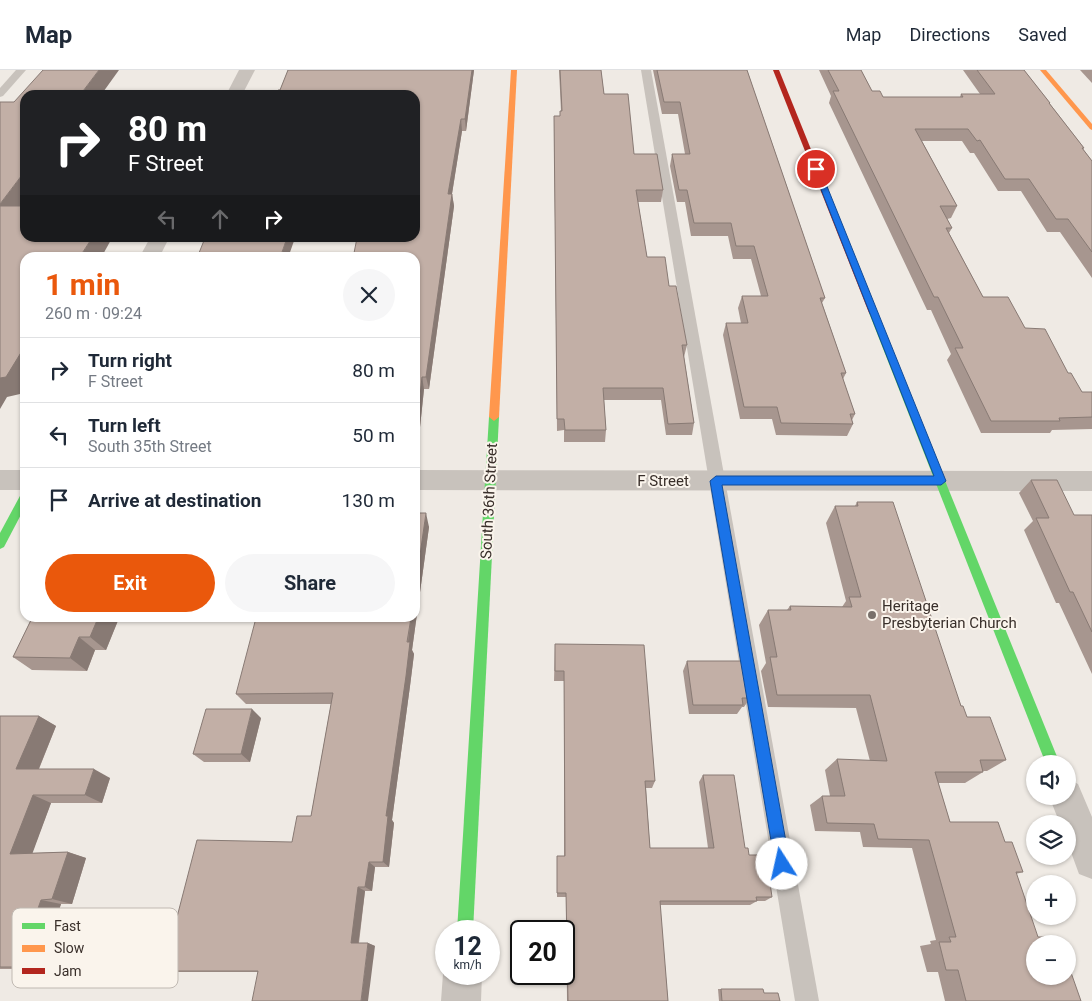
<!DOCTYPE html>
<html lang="en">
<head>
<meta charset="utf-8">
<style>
	:root { --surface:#fff; --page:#f6f6f7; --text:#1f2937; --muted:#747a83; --line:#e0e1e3; --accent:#ea580c }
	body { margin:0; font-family:Roboto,sans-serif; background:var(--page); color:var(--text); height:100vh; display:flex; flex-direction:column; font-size:19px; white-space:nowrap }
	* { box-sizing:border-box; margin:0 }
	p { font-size:16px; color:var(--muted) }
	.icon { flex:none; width:28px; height:28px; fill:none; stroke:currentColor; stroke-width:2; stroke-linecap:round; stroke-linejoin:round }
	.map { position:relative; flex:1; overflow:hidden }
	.details { position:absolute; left:20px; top:182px; width:400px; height:370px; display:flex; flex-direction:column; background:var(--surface); border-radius:15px; box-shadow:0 1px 4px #0004 }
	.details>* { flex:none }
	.hud { position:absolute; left:20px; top:20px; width:400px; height:152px; border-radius:15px; box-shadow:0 1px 4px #0004; background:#202124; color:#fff; overflow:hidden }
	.fabs { position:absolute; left:1026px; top:685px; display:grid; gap:10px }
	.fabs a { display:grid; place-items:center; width:50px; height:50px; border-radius:50%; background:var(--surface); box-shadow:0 1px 4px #0004; font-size:25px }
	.speed { position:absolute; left:435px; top:850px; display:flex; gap:10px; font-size:25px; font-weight:700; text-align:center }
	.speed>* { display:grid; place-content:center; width:65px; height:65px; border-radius:50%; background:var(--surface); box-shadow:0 1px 4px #0004; line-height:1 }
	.speed small { font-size:12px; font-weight:400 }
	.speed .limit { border:2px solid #111; border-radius:8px; background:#fff; color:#111 }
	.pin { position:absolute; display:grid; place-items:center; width:42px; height:42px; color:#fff; margin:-21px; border:2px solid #fff; border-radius:50%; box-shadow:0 1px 5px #0007 }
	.me { position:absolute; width:55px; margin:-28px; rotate:350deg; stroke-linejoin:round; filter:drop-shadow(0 0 4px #0008) }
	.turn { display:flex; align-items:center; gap:18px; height:105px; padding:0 25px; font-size:22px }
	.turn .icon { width:65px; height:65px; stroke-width:2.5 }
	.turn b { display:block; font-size:35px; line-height:42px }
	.lanes { display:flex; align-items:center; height:48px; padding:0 25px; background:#0003; justify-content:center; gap:25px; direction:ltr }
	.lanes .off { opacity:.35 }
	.round { display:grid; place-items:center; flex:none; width:52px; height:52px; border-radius:26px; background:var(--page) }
	.head { display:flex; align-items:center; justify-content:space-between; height:85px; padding:0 25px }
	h1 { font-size:30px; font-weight:700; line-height:38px; color:var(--accent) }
	.action { display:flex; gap:10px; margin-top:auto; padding:10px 25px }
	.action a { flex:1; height:58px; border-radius:30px; background:var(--accent); color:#fff; font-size:20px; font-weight:700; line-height:58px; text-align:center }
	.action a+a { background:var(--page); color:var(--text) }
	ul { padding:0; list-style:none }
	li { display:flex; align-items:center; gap:15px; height:65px; padding:0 25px; border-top:1px solid var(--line) }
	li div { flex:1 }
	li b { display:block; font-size:19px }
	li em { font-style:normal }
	header { display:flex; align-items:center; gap:30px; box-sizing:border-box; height:70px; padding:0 25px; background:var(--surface); border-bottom:1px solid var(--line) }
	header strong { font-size:24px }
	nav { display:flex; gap:28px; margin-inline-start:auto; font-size:18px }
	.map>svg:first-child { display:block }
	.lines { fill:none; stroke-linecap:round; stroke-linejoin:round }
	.lane { fill:#c8c2bc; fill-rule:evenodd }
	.street { fill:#c8c2bc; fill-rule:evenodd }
	.fast { fill:#63d668; fill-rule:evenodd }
	.slow { fill:#ff974d; fill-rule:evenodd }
	.jam { fill:#b3261e; fill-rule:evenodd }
	.wall { fill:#a7968f }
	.shaded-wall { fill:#887a74 }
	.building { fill:#c2afa6; stroke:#887a74 }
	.route { fill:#1a73e8; stroke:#114b97 }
	.poi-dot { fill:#79706b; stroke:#faf4ec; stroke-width:2 }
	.labels { text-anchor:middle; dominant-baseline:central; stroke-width:4; stroke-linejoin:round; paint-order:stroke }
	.street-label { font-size:15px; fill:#392f2a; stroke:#faf4ec }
	.poi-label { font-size:15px; fill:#392f2a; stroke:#faf4ec; text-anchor:start }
	.key { fill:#faf4ec; stroke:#c0b9b2; stroke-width:1 }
	.key-label { font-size:14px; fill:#392f2a }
</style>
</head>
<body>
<header>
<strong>Map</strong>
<nav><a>Map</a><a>Directions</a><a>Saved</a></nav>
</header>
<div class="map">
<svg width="1092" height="931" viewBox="0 0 1092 931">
	<rect width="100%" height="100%" fill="#efeae4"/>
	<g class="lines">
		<g class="lane">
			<polygon points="16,0 26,0 3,26 0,27 0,18"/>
			<polygon points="641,0 651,0 819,931 795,931"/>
		</g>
		<g class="street">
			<polygon points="239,0 255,0 242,25 226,25"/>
			<polygon points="150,168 169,168 159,188 139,188"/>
			<rect x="0" y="400" width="25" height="20"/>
			<polygon points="415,400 1092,401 1092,421 415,420"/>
			<polygon points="1068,709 1078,714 1092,747 1092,809 1079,804 1068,774 1068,754 1060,754 1049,726 1068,726"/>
			<polygon points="446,897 446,904 482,904 481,931 441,931 443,904"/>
		</g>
		<g class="fast">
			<polygon points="873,240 877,243 1060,694 1046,694 869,243"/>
			<polygon points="494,343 499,347 473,861 457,861 489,347"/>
			<polygon points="25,423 25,437 4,477 0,479 0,463 21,424"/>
		</g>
		<g class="slow">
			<polygon points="511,0 517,0 499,347 494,351 489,347"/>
			<polygon points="1040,0 1046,0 1092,54 1092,60 1090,59"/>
		</g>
		<polygon class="jam" points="773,0 779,0 877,243 876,245 873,246 869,243"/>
	</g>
	<g class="wall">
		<polygon points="288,0 474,0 466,61 462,61 452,124 454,136 429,319 424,319 420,357 415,357 415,25 269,25 276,25 280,20"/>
		<polygon points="559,0 601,0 604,24 634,84 663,120 661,132 638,132 647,187 669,216 687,275 684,287 694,353 692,365 666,365 661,330 604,330 606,360 605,372 564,372 564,360 557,361 554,46 560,46 561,41"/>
		<polygon points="653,0 747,0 825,228 822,233 846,303 843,309 855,344 852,350 853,354 847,366 776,365 772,349 740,349 723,265 726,253 741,253 738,238 742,226 761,226 751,189 733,189 728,166 691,166 685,132 677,132 670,96 672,84 685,84 678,44 662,44"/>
		<polygon points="819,0 861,0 872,21 883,27 960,27 961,24 980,24 963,0 1024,0 1050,33 1050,34 1084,78 1083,79 1092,91 1092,208 1060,162 1047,162 1021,121 998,121 974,83 970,83 962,71 922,71 957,136 951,148 947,149 952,158 949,163 983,227 1025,258 1068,303 1082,322 1092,322 1092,359 1052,360 1050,363 981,363 947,290 951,284 931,240 927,240 829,33 831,26"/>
		<polygon points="1080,0 1092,0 1092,13"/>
		<polygon points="1031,410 1074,445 1092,445 1092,604 1059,533 1056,533 1024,460 1033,451 1019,423"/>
		<polygon points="857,432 967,647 1006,690 987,701 983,701 983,702 965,713 938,713 950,752 1005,772 1023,802 1016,804 1035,874 1081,931 945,931 938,902 927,902 920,876 931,874 930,871 936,870 912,778 863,777 860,762 815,761 810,735 822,726 830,726 825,700 837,689 870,691 856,638 768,637 761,601 766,593 759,555 768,540 787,540 790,536 842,537 846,531 826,453 835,436 855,436"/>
		<polygon points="417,443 429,457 412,580 414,584 410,616 392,750 394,753 389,797 375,797 372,821 365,821 359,873 368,873 375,876 258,902 178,902 163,901 292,772 311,746 331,634 246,634 236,624"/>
		<polygon points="32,548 119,548 106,580 95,580 87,601 32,600 13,587"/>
		<polygon points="555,574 655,711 652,718 646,718 650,778 708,778 699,712 703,705 772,827 765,831 757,831 750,835 660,835 668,931 567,931 566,827 557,827 557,786 564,786 564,611 554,611"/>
		<polygon points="687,591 750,628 744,637 742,637 737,644 689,644 683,601"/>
		<polygon points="0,646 39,646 56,656 39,699 110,708 102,733 51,733 32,783 68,782 86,788 72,834 61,834 39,899 0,899"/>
		<polygon points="261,648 250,692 204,692 193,684"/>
		<polygon points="718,919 721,919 764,923 780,931 719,931"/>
	</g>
	<g class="shaded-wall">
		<polygon points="99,0 119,0 101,25 80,25"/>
		<polygon points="472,0 474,0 466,61 465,49"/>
		<polygon points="461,49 462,61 450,136 448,124"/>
		<polygon points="25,101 25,134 11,154 0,138 0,134"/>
		<polygon points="452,124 454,136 429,319 426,307"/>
		<polygon points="92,168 112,168 101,188 79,188"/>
		<polygon points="287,168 295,168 288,188 282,188 281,185"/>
		<polygon points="25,276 25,316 20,324 7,327 0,339 0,308"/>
		<polygon points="422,307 424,319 420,357 418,345"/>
		<polygon points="426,443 429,457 412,580 414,584 410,616 392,750 394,753 389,797 383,792 386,746 411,548 415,548 415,520"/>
		<polygon points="98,548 119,548 106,580 90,567"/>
		<polygon points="79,567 95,580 87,601 70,588"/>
		<polygon points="252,639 261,648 250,692 241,684"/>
		<polygon points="39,646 56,656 35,708 16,699"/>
		<polygon points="94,699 110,708 102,733 85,725"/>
		<polygon points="33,725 51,733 30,790 10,784"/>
		<polygon points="68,782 86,788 72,834 52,829"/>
		<polygon points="369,792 375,797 372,821 365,817"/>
		<polygon points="358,817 365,821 358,876 351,873"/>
		<polygon points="41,830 61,834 39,899 17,897"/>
		<polygon points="368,873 375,876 368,931 361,931"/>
	</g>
	<g class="building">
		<polygon points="43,0 99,0 80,25 25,25 25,101 0,134 0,32 14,32"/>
		<polygon points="288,0 472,0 465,49 461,49 448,124 452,124 426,307 422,307 418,345 415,345 415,188 353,188 357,168 415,168 415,25 383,25 384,21 328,21 327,25 269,25 276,25 278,20 280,20"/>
		<polygon points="560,0 601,0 604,24 628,24 634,84 657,84 663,120 636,120 647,187 665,187 669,216 676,216 687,275 682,275 694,353 668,354 663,318 603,318 606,360 565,360 564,349 557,349 554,46 560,46 560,41 562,41"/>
		<polygon points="657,0 747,0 825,228 820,228 846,303 841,303 855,344 850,344 853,354 781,353 777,337 744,337 726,253 748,253 742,226 768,226 754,176 736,176 731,153 694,153 687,120 679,120 672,84 690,84 680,32 664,32"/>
		<polygon points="828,0 861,0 872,21 880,21 883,27 963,27 961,24 995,24 977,0 1024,0 1050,33 1049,33 1084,78 1082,78 1092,91 1092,182 1068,149 1056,149 1029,109 1005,109 980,70 977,71 968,59 915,59 957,136 940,136 952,158 946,158 983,227 1008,227 1025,258 1045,259 1068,303 1071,303 1082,322 1092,322 1092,347 1059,348 1060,351 991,351 955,278 963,278 938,227 934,227 833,21 839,21"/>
		<polygon points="0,136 25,136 25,168 92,168 79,188 25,188 25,276 6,307 0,308"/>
		<polygon points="205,168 287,168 281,185 284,185 284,188 197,188"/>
		<polygon points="1031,410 1057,410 1074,445 1092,445 1092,562 1073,522 1070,522 1036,448 1049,448"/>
		<polygon points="857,432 893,432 961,636 963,636 967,647 990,647 1006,690 980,690 983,702 935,702 950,752 998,752 1005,772 1012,772 1023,802 1016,802 1038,867 1044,867 1046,874 1035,874 1035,906 1068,906 1068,894 1081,931 966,931 958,900 946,900 939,872 951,872 949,867 956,867 929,770 878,769 874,754 827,753 822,726 845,726 837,689 887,691 870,625 777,625 770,587 777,587 768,540 791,540 790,536 852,537 849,527 861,527 835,436 858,436"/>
		<polygon points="415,439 416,439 415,443 426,443 415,520"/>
		<polygon points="32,548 98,548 90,567 79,567 70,588 13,587"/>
		<polygon points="256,548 411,548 407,572 410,572 406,606 386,746 388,746 383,792 369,792 365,817 358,817 351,873 368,873 361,931 252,931 258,901 163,901 197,770 292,772 297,746 311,746 333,623 236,624"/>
		<polygon points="555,574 644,575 655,711 645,711 650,778 714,778 703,705 734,705 745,778 748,778 749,785 766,785 772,827 756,827 757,831 660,831 668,931 568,931 566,823 557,823 557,786 565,786 564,601 555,601"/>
		<polygon points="687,591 744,591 750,628 742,628 743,635 693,635"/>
		<polygon points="206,639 252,639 241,684 193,684"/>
		<polygon points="0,646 39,646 16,699 94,699 85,725 33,725 10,784 68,782 52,829 41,830 17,897 0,897"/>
		<polygon points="721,919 763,919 764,923 778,923 780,931 722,931"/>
	</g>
	<polygon class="route" points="816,96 820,99 946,411 941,415 722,415 790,794 788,799 782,801 777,799 775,794 710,411 716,406 934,406 813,99"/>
	<circle class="poi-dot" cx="872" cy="545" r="5"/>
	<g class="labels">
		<g class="street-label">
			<text x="663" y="411">F Street</text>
			<text transform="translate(489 431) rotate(-87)">South 36th Street</text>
		</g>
		<g class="poi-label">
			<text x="882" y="536">Heritage<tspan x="882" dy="17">Presbyterian Church</tspan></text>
		</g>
	</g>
	<rect x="12" y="838" width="166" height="80" rx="8" class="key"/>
	<rect x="22" y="853" width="23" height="6" fill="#63d668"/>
	<rect x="22" y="875" width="23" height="7" fill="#ff974d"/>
	<rect x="22" y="898" width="23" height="6" fill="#b3261e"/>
	<g class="key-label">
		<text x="54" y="861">Fast</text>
		<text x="54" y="883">Slow</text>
		<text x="54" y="906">Jam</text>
	</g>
</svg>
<div class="fabs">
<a><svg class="icon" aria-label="sound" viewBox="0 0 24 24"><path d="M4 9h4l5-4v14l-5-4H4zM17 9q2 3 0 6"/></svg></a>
<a><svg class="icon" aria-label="layers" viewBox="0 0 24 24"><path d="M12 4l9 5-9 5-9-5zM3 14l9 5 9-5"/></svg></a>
<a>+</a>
<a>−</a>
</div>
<div class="speed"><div>12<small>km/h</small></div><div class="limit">20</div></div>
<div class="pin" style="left:816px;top:99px;background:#d93025"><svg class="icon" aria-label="arrive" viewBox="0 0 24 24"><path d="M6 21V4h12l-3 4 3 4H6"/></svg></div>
<svg class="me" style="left:782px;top:794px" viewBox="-20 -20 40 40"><circle r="19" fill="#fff"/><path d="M0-13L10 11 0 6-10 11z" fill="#1a73e8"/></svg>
<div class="hud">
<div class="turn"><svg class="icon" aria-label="right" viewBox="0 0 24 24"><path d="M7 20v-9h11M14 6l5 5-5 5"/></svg><div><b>80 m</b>F Street</div></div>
<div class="lanes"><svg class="icon off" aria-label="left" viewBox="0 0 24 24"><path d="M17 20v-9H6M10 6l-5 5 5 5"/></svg><svg class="icon off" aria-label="ahead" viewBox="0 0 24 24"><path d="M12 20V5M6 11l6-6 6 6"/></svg><svg class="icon" aria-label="right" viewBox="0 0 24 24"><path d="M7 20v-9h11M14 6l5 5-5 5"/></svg></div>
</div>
<section class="details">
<div class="head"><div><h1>1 min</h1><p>260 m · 09:24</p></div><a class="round"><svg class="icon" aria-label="close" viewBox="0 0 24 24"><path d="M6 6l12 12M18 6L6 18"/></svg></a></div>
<ul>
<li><svg class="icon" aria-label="right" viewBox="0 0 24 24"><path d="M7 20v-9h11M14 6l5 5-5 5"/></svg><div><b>Turn right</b><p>F Street</p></div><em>80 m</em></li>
<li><svg class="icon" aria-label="left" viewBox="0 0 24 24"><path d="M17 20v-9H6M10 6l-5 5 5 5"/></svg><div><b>Turn left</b><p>South 35th Street</p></div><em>50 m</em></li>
<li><svg class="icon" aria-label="arrive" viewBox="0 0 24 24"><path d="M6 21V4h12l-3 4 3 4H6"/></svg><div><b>Arrive at destination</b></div><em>130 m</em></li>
</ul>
<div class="action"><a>Exit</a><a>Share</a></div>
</section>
</div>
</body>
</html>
